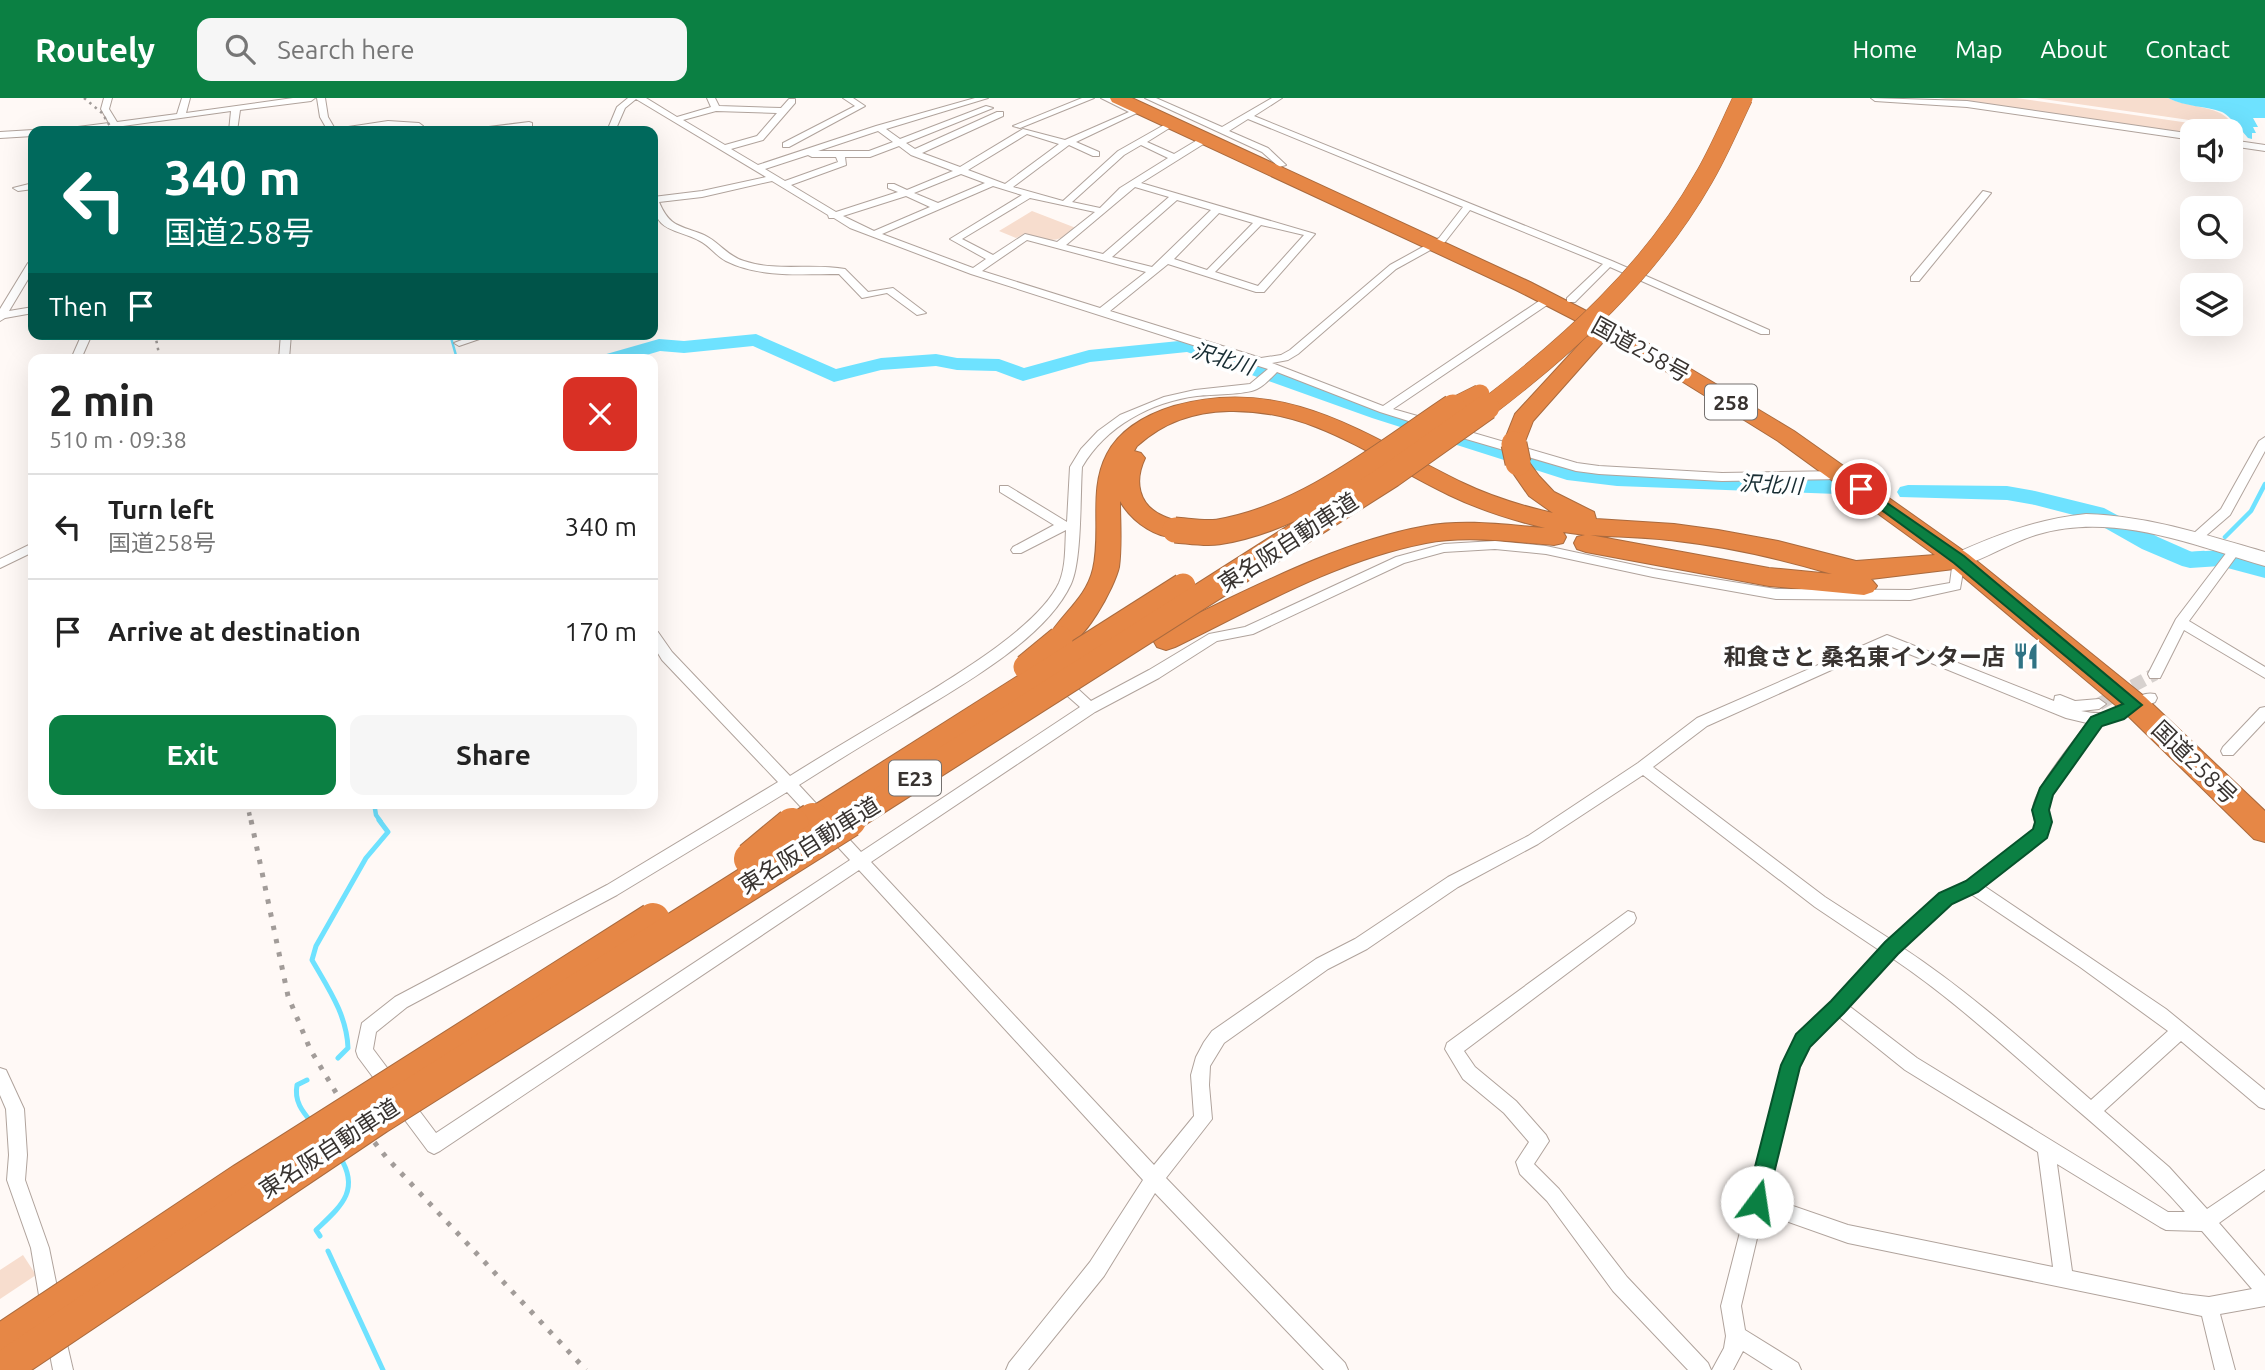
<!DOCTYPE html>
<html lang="en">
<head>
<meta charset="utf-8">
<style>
	:root { --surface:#fff; --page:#f6f6f6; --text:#222; --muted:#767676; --line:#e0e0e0; --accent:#0b8043 }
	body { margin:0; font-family:Ubuntu,"Noto Sans JP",sans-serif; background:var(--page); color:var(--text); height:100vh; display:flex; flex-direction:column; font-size:26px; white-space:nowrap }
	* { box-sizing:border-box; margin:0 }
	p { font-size:23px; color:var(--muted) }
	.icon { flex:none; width:38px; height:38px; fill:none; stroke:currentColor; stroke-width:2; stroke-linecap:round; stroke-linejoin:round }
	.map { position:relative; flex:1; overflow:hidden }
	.drawer { position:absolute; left:28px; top:256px; width:630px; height:455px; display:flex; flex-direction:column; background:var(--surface); border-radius:14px; box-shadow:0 7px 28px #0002 }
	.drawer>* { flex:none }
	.top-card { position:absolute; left:28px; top:28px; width:630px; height:214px; border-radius:14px; box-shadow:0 7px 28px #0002; background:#00695c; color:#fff; overflow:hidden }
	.controls { position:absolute; left:2180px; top:21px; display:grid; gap:14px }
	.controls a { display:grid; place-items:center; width:63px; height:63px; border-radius:14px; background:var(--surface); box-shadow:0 7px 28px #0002; font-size:35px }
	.pin { position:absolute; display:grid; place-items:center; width:60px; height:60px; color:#fff; margin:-30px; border:4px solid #fff; border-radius:50%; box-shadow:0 2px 7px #0007 }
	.me { position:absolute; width:77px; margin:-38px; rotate:14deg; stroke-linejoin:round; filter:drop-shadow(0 0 5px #0008) }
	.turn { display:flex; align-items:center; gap:24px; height:147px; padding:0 21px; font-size:32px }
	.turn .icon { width:91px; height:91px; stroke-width:2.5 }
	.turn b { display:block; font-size:49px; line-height:60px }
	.then { display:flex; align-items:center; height:66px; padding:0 21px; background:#0003; gap:14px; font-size:26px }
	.round { display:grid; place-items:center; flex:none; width:74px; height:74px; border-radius:14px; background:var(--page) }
	.overview { display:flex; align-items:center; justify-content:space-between; height:119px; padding:0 21px }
	h1 { font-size:42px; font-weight:700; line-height:52px }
	.primary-button { display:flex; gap:14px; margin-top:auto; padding:14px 21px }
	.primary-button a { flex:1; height:80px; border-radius:14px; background:var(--accent); color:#fff; font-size:28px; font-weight:700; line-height:80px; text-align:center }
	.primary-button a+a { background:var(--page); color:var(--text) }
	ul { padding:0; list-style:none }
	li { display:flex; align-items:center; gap:21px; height:105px; padding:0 21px; border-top:2px solid var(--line) }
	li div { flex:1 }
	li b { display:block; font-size:26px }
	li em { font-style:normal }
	header { display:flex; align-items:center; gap:42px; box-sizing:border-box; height:98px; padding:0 35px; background:var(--accent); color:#fff }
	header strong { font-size:33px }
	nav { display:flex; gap:38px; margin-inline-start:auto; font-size:24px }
	.search { width:490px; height:63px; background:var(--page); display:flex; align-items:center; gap:18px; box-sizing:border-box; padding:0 24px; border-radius:14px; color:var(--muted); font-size:26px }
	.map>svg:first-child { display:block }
	.green { fill:#f7ddce }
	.water { fill:#6ee2ff }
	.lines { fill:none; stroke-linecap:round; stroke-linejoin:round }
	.stream-far2 { stroke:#6ee2ff; stroke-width:2.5 }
	.stream-far1 { stroke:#6ee2ff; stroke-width:4.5 }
	.stream { stroke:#6ee2ff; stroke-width:5 }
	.river { fill:#6ee2ff; fill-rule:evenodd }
	.street-tunnel { stroke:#d7d1ce; stroke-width:13; stroke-dasharray:13 6; stroke-linecap:butt }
	.street-casing { stroke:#b0a39c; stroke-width:2 }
	.secondary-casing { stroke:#b0a39c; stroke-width:2 }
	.highway-casing { stroke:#a96a3e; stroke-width:2 }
	.street { fill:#fff; fill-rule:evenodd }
	.secondary { fill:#fff; fill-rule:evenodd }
	.highway { fill:#e68746; fill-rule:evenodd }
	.rail-far2 { stroke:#a29c99; stroke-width:2.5; stroke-dasharray:2.5 4.5; stroke-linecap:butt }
	.rail-far1 { stroke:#a29c99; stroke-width:4.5; stroke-dasharray:3.5 6; stroke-linecap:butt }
	.rail { stroke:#a29c99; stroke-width:5; stroke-dasharray:4.5 9; stroke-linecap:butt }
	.highway-bridge-far2-casing { stroke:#a96a3e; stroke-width:20; stroke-linecap:butt }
	.highway-bridge-far1-casing { stroke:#a96a3e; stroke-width:27; stroke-linecap:butt }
	.highway-bridge-casing { stroke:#a96a3e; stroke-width:36; stroke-linecap:butt }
	.highway-bridge-far2 { stroke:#e68746; stroke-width:19 }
	.highway-bridge-far1 { stroke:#e68746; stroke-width:25 }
	.highway-bridge { stroke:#e68746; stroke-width:34 }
	.route { fill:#0b8043; stroke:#07532c; stroke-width:2 }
	.labels { text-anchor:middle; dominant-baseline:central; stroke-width:7; stroke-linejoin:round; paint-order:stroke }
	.far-water-label { font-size:21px; font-style:italic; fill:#182d33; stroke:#fff }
	.shield { fill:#fff; stroke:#74706e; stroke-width:2 }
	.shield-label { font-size:21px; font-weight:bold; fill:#383330 }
	.street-label { font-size:23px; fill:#383330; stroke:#fff }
	.poi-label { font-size:23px; font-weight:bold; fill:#383330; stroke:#fff; text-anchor:end }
</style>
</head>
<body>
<header>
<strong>Routely</strong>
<div class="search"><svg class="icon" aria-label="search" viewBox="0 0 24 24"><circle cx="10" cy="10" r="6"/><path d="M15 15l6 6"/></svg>Search here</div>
<nav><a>Home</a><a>Map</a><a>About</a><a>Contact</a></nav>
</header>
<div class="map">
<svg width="2265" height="1272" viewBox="0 0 2265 1272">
	<rect width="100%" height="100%" fill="#fff9f6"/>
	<g class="green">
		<polygon points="1939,0 2016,0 2224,30 2226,33 2193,33 2193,38"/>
		<path d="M2036 0H2168C2186 9 2219 8 2229 22L2223 21 2224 27Z"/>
		<path d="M1032 113 1076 130C1054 148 1049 142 1024 136L1016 140 999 133Z"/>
		<polygon points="23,1157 36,1177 0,1201 0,1172"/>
	</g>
	<path class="water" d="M2168 0H2265V20H2253L2258 29H2253L2256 35H2252V41L2248 40C2243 34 2229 17 2222 14 2206 8 2186 9 2168 0Z"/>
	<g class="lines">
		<polyline class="stream-far2" points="450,236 457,261"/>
		<g class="stream-far1">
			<polyline points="2225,439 2251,413 2265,386"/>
			<polyline points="2150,445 2190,456 2204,455"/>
			<polyline points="374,705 376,717 381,724"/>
		</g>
		<g class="stream">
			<path d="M338 960 348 950C347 917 328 890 312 862L316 848 366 760 388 734 379 722"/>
			<path d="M307 982 297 987C294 1003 302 1013 312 1025"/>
			<path d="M320 1138 316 1132C340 1109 361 1093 340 1059"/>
			<polyline points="328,1153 383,1272"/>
		</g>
		<g class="river">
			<polygon points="756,236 836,271 881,260 936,256 957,260 999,261 1024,270 1089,252 1189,242 1386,310 1569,368 1617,374 1837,382 1845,384 1848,389 1845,394 1837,396 1617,388 1567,382 1372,320 1187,254 1090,264 1023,283 996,273 957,272 936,268 881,272 834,284 753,248 684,255 660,253 633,261 600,261 603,257 659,241 684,243"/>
			<polygon points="1908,387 2007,388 2035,393 2104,410 2158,439 2192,454 2220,452 2265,464 2265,480 2220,468 2190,470 2182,468 2142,451 2089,421 2035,407 2007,402 1900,399 1897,394 1900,389"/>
		</g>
		<polyline class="street-tunnel" points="2099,606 2155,576"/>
		<g class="street-casing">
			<g id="street">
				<polygon points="104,0 112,0 109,11 117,24 177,16 182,0 190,0 186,15 293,0 315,0 311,3 240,12 237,33 229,33 231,13 87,33 66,33 70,30 109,25 101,11"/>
				<path d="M317 0H325L328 19 335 31 388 23 419 25 423 28 419 31C388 29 359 33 328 33L320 19Z"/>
				<path d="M628 0H646L677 19 711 9 707 0H715L719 8 781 10 789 1H795V5L763 42 731 51 758 67 876 28 975 0H988L886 31 900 41 986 8 993 10 906 45 915 51 997 14H1003V18L922 55 960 69 1023 31 1065 42 1129 14 1101 0H1112L1139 14 1076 44 1099 54V58H1093L1069 47 1013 89 1063 103 1118 53 1164 27 1171 29 1147 44 1174 56 1199 41H1205V45L1141 85 1315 136 1264 194H1256L1168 166 1110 213 1261 260 1281 257 1290 252 1390 167 1439 140 1463 109 1248 21 1229 33 1268 50 1286 67 1279 69 1262 54 1145 0H1156L1222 29 1272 0H1282L1254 18 1612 163 1769 232V236H1761L1610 169 1575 204H1567V200L1603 166 1470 112 1445 144 1396 171 1298 256 1288 262 1272 265 1383 308 1545 199H1553V203L1393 311 1435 323V329L1431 330 1380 314 1277 274C1271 280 1264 288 1257 291 1245 297 1212 296 1197 298 1151 304 1106 328 1082 369 1080 398 1082 462 1071 486 1046 541 959 589 908 620 871 642 835 664 799 687L861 754 1080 609 1055 587 1053 583 1055 579H1065L1091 603 1149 572 1209 536 1245 529 1396 459 1444 446 1495 443 1546 448 1653 471 1776 491 1910 492 1950 485 1953 462 1959 458 1963 459 1965 462 1960 491 1910 502 1776 501 1653 479 1546 456 1495 451 1444 454 1404 465 1253 536 1217 543 1159 580 1095 614 871 764 1154 1067 1194 1018 1191 977 1196 959 1204 944 1212 933 1316 861 1355 841 1448 779 1528 738 1638 665 1697 620 1887 537 2054 603 2055 598 2060 597 2075 603 2099 601 2106 606 2099 611 2081 613C2090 615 2100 616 2109 614 2123 610 2139 592 2155 596L2157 600 2155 604 2117 622 2102 626 2052 697 2047 712 2051 724 2046 739 1984 788 2166 911 2265 992V1011L2259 1009 2181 943 2104 1013 2169 1069 2207 1111 2265 1072V1092L2219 1125 2265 1178V1208L2220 1216 2235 1272H2215L2202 1218 1848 1145 1763 1115 1741 1208 1745 1232 1798 1265 1801 1272H1773L1743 1253 1733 1272H1712L1724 1250 1726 1238 1721 1208 1783 967 1797 936 1832 904 1879 852 1815 809 1643 677 1538 746 1458 789 1367 851 1328 871 1224 945 1210 968 1209 987 1212 1021 1166 1080 1345 1265 1348 1272H1324L1155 1095 1104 1178 1028 1272H1006L1009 1265 1090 1164 1143 1082 859 772 440 1053 434 1056 428 1053 358 959 356 953 362 925 395 899 607 787 778 684 662 562 653 547V532L658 534 672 554 790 678C825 656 861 635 896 614 941 586 1037 532 1059 485 1066 469 1065 449 1066 432L1021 455H1013L1011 452 1013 449 1054 427 1000 394V388H1008L1067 424 1070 369 1081 351 1098 333 1120 317 1164 299 1195 292 1250 286 1268 271 971 176 850 130 834 120H829L828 117 772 83 702 99 659 104C670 130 680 127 704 137 719 144 727 158 744 163 777 174 812 165 845 171L868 194 893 190 926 215 917 217 887 195 862 200 839 176C802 176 760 180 726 163 716 158 710 148 700 143 676 130 653 135 653 99L702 93 766 79 636 1 625 10 615 33H607L617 9ZM716 13 777 15 757 38 725 47 683 22ZM878 33 893 44 869 53H818ZM1027 36 1059 46 1005 86 968 72ZM1141 47 1168 60 1120 90 1100 110 1072 104 1124 57ZM899 48 911 57 953 73 907 92 894 86H888V90L898 94 836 114 791 87 846 67 845 59H870ZM808 57 812 59H836L838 64 785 83 765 71ZM961 76 985 85 938 105 914 95ZM993 88 1022 97 950 141 986 161 973 170 882 136ZM1135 89 1169 99 1103 156 1066 147ZM906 98 930 109 874 133 843 118ZM1030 100 1095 114 1057 144 1025 136 993 157 962 141ZM1177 102 1211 112 1152 169 1112 159ZM1219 115 1253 125 1207 172 1174 161ZM1261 127 1304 137 1258 188 1215 174ZM1027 142 1146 174 1100 210 982 173ZM1887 547 2066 620 2087 625C2073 645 2036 688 2033 710 2032 718 2037 723 2035 732L1967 783 1941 796 1890 841 1825 799 1653 669 1707 628ZM787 694 850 762 436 1035 373 951 376 934 407 909 617 797ZM1971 796 2080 869 2168 933 2091 1002C2030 949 1970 894 1903 850L1951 806ZM1892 860C1950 899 2001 946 2053 991 2099 1031 2146 1069 2185 1114H2168L1917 960 1849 908ZM1839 919 1905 972 2038 1054 2053 1169 1848 1127 1767 1099 1799 968 1809 948ZM2057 1066 2160 1129 2166 1132 2202 1133 2252 1191 2209 1199 2183 1196 2072 1173Z"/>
				<polygon points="843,0 853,0 865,8 789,49 783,49 783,45 855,8"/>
				<polygon points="1082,0 1094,0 1020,30 1013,28"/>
				<polygon points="1871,0 1967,3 2193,36 2193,42 1967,9 1875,3"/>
				<polygon points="529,24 532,25 532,29 500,33 477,33 481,30"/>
				<polygon points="33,32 36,33 33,33 33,38 0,40 0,34"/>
				<polygon points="2231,42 2265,47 2265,53 2231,48"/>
				<polygon points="33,85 33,91 18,93 13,90"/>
				<polygon points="1983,93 1991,95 1919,183 1911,183 1911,179"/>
				<polygon points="33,162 33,173 9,213 33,209 33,215 5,220 0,223 0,211 28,165"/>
				<polygon points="82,236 92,236 81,261 71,261"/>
				<polygon points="281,236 291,236 289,261 279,261"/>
				<polygon points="477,236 494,236 459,248 454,245"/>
				<polygon points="1453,329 1577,365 1599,368 1722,375 1843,373 1849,377 1843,381 1722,383 1599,376 1576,373 1449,336 1449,330"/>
				<polygon points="2265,339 2265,353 2230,417 2201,442 2193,442 2191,439 2193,436 2221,411 2259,343"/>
				<polygon points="33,445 33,454 0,470 0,461"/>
				<polygon points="2234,449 2238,450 2240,453 2238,456 2189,523 2265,569 2265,580 2184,532 2160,580 2150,580 2148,576 2176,521 2230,450"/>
				<polygon points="2265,609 2265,623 2233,657 2223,657 2221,653 2223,649 2260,610"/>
				<polygon points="1628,813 1634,815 1636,820 1634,825 1464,953 1475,969 1516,1003 1546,1037 1549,1043 1534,1066 1559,1091 1627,1179 1708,1265 1711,1272 1688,1272 1613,1193 1547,1103 1520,1076 1516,1064 1529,1044 1504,1015 1463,981 1445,951 1447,945"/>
				<polygon points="0,970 6,972 24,1011 27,1057 25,1082 49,1150 61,1209 58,1216 51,1219 44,1216 41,1209 31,1150 7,1082 9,1057 6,1011 0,997"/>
				<polygon points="56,1226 63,1229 73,1272 53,1272 46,1236 49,1229"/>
			</g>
		</g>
		<g class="secondary-casing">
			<path id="secondary" d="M2086 416C2149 418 2206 437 2265 454V468C2193 447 2115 414 2039 436 2011 444 1986 461 1959 469L1952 467 1950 462 1952 457C1996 437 2037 421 2086 416Z"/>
		</g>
		<g class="highway-casing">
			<g id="highway">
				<path d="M1110 0H1132L1530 184 1639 240 1794 333 1968 456 2145 599 2265 713V744L2254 741 2125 615 1954 471 1871 481 1877 488 1873 494 1864 497 1769 488 1586 454 1577 451 1574 445 1577 439 1585 437 1563 434 1566 439 1563 445 1554 447C1512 444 1468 437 1426 445 1338 462 1255 510 1175 549L1166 552 1157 549 1153 542 1157 535C1243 495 1332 445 1426 428 1465 421 1506 427 1545 430 1512 422 1480 412 1449 397 1375 362 1316 311 1229 313 1193 314 1164 324 1137 348L1134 353 1141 355 1145 360C1134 383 1138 407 1163 418 1172 422 1182 423 1187 432L1184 438C1160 445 1131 423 1120 403 1120 425 1122 447 1119 469 1115 488 1083 549 1061 550 1059 551 1053 549 1051 548L1047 541C1061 516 1086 501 1093 471 1102 433 1088 392 1107 356 1120 331 1148 316 1174 308 1287 276 1368 339 1463 385 1492 399 1522 408 1553 415L1529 398 1506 365 1510 360 1518 357 1526 360 1539 378 1554 394 1594 414 1596 421 1674 426 1718 432 1778 443 1856 463 1935 457 1778 343 1625 248 1516 192 1112 4ZM1590 437C1619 439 1648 439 1677 443 1730 449 1781 461 1832 476L1769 470Z"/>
				<polygon points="1593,237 1600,239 1604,243 1533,323 1522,351 1514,353 1506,351 1503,346 1515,316 1586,239"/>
			</g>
		</g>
		<use href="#street" class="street"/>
		<use href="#secondary" class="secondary"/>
		<use href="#highway" class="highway"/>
		<g class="rail-far2">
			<polyline points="84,0 102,15 113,33"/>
			<polyline points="155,236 160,261"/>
		</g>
		<polyline class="rail-far1" points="247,705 251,724"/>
		<polyline class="rail" points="251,722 288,898 310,951 338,998 386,1059 586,1272"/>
		<g class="highway-bridge-far2-casing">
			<g id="highway-bridge-far2">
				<polyline points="1450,311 1480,296"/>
				<path d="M1485 311C1569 247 1650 174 1703 81 1718 56 1730 27 1743 0"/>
			</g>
		</g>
		<g class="highway-bridge-far1-casing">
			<g id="highway-bridge-far1">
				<polyline points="1514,346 1518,365"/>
				<path d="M1175 432C1189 433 1204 436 1218 434 1305 420 1381 357 1453 309"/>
				<polyline points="1026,569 1060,541"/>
				<polyline points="811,724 1183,488"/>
				<polyline points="846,724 1391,377 1487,309"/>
			</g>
		</g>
		<g class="highway-bridge-casing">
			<g id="highway-bridge">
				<polyline points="780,743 813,722"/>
				<polyline points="751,761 792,727"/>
				<polyline points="0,1244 243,1082 653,822"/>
				<polyline points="1,1272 378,1019 849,722"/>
			</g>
		</g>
		<use href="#highway-bridge-far2" class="highway-bridge-far2"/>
		<use href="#highway-bridge-far1" class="highway-bridge-far1"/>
		<use href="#highway-bridge" class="highway-bridge"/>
	</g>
	<polygon class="route" points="1861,387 1964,458 2142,607 2124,621 2102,628 2053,697 2049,712 2052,724 2047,740 1978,794 1952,806 1898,856 1844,915 1810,949 1800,969 1767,1104 1764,1111 1757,1114 1750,1111 1746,1104 1781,967 1796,936 1831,903 1885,844 1939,795 1966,783 2033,731 2035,724 2032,712 2040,690 2091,619 2123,606 1954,465 1857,394 1857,388"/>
	<defs>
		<g id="restaurant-bare" transform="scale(2.1)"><path d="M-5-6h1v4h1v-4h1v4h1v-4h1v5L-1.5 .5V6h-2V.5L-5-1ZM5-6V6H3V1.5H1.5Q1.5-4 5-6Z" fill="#307384" stroke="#fff" stroke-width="2.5" paint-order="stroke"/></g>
	</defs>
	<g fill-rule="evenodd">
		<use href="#restaurant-bare" x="2026" y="558"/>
	</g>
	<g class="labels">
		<g class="far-water-label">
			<text transform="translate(1223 260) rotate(17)">沢北川</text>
			<text transform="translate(1771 386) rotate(3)">沢北川</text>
		</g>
		<g class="shield">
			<rect x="1705" y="286.5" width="52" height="35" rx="5"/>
			<rect x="889" y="662.5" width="52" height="35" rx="5"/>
		</g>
		<g class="shield-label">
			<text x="1731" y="304">258</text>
			<text x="915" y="680">E23</text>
		</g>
		<g class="street-label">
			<text transform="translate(1641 251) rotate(29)">国道258号</text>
			<text transform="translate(1288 444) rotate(-33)">東名阪自動車道</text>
			<text transform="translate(2195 664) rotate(44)">国道258号</text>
			<text transform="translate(809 747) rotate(-32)">東名阪自動車道</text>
			<text transform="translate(329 1050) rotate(-33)">東名阪自動車道</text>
		</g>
		<g class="poi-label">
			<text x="2005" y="558">和食さと 桑名東インター店</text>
		</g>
	</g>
</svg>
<div class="controls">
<a><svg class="icon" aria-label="sound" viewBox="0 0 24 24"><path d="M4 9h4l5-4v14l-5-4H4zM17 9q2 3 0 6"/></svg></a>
<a><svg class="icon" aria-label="search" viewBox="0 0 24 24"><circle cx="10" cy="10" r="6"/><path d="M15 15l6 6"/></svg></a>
<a><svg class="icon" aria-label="layers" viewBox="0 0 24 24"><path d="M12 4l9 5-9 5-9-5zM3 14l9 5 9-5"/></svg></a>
</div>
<div class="pin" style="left:1861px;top:391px;background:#d93025"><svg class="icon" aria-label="arrive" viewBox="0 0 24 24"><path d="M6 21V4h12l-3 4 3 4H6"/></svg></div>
<svg class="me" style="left:1757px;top:1104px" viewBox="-20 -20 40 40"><circle r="19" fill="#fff"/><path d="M0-13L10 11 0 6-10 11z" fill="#0b8043"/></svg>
<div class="top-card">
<div class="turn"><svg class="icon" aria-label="left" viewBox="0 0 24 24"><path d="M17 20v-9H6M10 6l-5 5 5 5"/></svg><div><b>340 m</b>国道258号</div></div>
<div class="then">Then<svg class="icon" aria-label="arrive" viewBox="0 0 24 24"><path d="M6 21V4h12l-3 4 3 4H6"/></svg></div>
</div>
<section class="drawer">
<div class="overview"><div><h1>2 min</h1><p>510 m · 09:38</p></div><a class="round" style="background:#d93025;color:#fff"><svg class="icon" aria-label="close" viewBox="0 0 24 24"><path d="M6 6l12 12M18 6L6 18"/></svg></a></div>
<ul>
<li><svg class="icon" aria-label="left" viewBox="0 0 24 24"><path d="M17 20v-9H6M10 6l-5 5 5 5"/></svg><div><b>Turn left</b><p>国道258号</p></div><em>340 m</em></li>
<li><svg class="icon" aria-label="arrive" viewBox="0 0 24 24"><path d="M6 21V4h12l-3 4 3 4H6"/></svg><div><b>Arrive at destination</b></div><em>170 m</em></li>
</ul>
<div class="primary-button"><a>Exit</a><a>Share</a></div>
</section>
</div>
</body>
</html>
